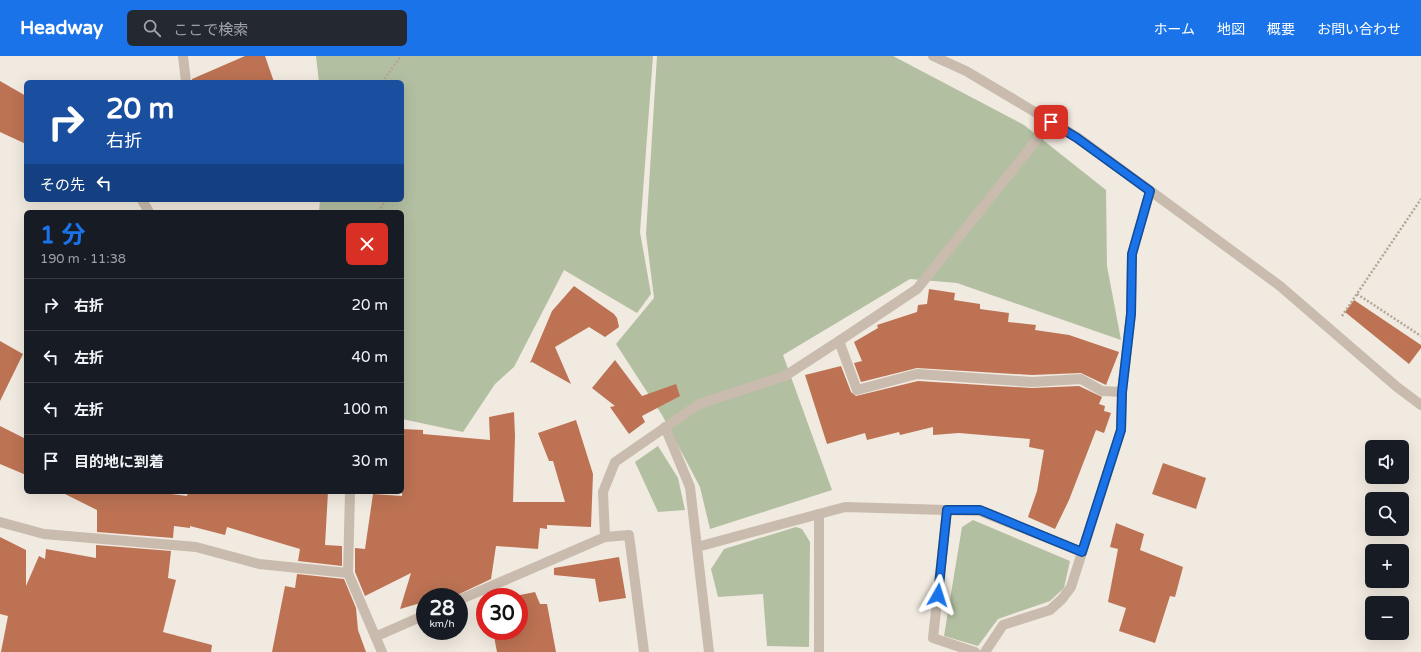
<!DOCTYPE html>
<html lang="ja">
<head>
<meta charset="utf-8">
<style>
	:root { --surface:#171b24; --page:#242831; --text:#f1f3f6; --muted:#9ea1a6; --line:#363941; --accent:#1a73e8 }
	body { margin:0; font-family:"Varela Round","Noto Sans JP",sans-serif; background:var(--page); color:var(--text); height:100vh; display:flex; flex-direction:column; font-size:15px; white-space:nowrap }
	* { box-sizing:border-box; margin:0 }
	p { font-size:13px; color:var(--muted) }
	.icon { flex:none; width:22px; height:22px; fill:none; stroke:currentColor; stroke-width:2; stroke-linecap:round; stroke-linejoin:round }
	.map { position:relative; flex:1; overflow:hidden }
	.drawer { position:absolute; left:24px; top:154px; width:380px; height:284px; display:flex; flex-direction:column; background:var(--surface); border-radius:6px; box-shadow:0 4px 16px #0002 }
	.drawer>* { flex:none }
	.hud { position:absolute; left:24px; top:24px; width:380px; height:122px; border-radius:6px; box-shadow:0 4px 16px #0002; background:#1a4fa0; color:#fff; overflow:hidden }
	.fabs { position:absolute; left:1365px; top:384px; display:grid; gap:8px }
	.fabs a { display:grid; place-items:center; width:44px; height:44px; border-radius:6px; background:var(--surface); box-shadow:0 4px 16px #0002; font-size:20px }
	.speed { position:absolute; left:416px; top:532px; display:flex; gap:8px; font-size:20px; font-weight:700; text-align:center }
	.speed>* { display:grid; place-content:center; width:52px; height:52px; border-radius:50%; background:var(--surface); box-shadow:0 4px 16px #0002; line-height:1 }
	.speed small { font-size:10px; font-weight:400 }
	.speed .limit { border:6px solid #d22; background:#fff; color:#111 }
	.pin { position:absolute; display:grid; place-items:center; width:34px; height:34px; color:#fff; margin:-17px; border-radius:8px; box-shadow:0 2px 6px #0006 }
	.me { position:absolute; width:44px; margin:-22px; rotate:6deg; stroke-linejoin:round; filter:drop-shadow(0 0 3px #0008) }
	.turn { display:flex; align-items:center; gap:14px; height:84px; padding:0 16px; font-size:18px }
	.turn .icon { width:52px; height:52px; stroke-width:2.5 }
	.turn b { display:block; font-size:28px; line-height:34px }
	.then { display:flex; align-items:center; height:38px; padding:0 16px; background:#0003; gap:8px; font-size:15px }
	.round { display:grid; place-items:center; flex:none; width:42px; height:42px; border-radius:6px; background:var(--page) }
	.headline { display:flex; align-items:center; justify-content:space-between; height:68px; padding:0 16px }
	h1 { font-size:24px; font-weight:700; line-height:30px; color:var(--accent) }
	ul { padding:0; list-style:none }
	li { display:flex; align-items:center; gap:12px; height:52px; padding:0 16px; border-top:1px solid var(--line) }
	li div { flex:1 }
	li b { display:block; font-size:15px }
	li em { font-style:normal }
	header { display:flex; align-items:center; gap:24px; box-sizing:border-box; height:56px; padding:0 20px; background:var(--accent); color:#fff }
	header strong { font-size:19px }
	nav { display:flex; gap:22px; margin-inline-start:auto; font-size:14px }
	.search { width:280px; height:36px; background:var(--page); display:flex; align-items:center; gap:10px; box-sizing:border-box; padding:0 14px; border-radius:6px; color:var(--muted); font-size:15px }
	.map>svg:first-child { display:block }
	.green { fill:#b3bfa1 }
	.building { fill:#bc7253 }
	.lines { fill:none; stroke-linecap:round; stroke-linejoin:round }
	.path { stroke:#b4a597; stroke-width:2.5; stroke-dasharray:2 2; stroke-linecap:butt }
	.street { stroke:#c9bbad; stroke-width:10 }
	.route-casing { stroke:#114b97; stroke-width:10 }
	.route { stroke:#1a73e8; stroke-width:7 }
</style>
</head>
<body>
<header>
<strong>Headway</strong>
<div class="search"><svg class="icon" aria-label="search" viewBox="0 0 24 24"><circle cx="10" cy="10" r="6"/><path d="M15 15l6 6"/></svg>ここで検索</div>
<nav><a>ホーム</a><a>地図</a><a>概要</a><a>お問い合わせ</a></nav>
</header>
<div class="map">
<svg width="1421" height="596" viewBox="0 0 1421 596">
	<rect width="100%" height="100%" fill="#f1eae0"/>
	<g class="green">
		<polygon points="316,0 653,0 640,176 651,238 637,257 564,214 514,311 495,328 463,376 402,363 402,156 319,156 320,144 402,144 402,26 319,26"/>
		<polygon points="657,0 893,0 1024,69 1106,134 1107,210 1121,284 957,227 910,223 783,299 832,434 710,473 700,431 662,359 616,288 654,242 646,178"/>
		<polygon points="658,390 678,422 685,454 658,456 635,406"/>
		<polygon points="973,464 1070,505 1064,532 1050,545 998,563 978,590 944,580 962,471"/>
		<polygon points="796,471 802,473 810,486 809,591 767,590 763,538 718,541 711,513 724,493"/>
	</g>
	<g class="building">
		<polygon points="245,0 265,0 274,26 192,26 192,23"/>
		<polygon points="0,25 26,40 26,88 0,76"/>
		<polygon points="574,230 614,258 617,262 619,271 605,281 589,271 555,291 571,328 532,306 530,307 552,255"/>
		<polygon points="929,233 955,237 954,244 980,248 980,253 1009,257 1008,266 1036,269 1035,274 1069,279 1119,296 1106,329 1081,317 1032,319 917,312 861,326 854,307 862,305 854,286 878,272 877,269 917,256 918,249 927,248"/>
		<polygon points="1354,244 1421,289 1421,292 1409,308 1345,256"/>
		<polygon points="0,285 23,298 0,345"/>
		<polygon points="615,304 642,340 676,328 680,340 642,360 645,366 629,378 610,351 615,350 592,332"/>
		<polygon points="841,310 851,336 856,340 918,325 1032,332 1079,330 1102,341 1099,348 1105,350 1104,355 1111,357 1104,377 1096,374 1069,444 1055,473 1028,461 1037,435 1044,394 1029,391 1030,383 959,377 933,379 933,371 900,379 899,376 867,384 865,377 827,388 805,319"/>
		<polygon points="514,356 515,380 513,446 565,446 553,405 549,405 538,377 576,364 593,418 591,471 547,469 547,473 540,472 538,493 496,490 491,523 453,541 425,541 424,546 400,553 411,517 365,540 355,516 355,492 365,493 373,438 402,440 402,373 423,374 423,378 490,384 489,361"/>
		<polygon points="0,370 26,383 26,419 0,408"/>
		<polygon points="1163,407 1206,422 1196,453 1152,438"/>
		<polygon points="61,436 156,436 187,440 188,436 328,436 325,489 342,490 342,510 298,505 300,493 227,471 225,479 190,470 190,472 174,470 173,482 97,476 97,454"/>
		<polygon points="1116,467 1144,478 1140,494 1183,511 1175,541 1170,540 1155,587 1119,575 1126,552 1108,546 1118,493 1110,491"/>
		<polygon points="0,481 26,494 26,530 39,500 45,503 46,493 96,502 96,489 171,495 168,522 176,524 163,576 212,589 211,596 1,596 8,560 0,558"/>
		<polygon points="619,501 626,542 599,546 595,523 554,519 554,512"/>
		<polygon points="297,518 344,523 356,552 358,574 366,596 272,596 285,530 295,532"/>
		<polygon points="535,536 540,548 547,548 556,596 497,596 493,575 519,575 519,541 510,541"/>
	</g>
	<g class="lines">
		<g class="path">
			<polyline points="382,26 401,0"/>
			<polyline points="379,156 385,144"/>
			<polyline points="1357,238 1421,280"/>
			<polyline points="1342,260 1421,143"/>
		</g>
		<g class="street">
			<polyline points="183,0 186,26"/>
			<polyline points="933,0 966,15 1077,81 1280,230 1397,331 1421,349"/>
			<polyline points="142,144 149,156"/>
			<polyline points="839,285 917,233 1051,66"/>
			<polyline points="665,371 690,431 709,596"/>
			<polyline points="947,454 933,582 975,596"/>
			<polyline points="0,466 44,478 196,491 259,508 348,517 382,596"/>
			<polyline points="605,481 629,479 644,596"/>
			<polyline points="697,491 845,451 980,455 1082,496"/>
			<polyline points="348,517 350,436"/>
			<polyline points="459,544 605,481 603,436 615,406 699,348 785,320 839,285 857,334 917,318 1032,326 1081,323 1102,335 1122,336 1131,258 1132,198 1150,135"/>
			<polyline points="377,580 425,559"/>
			<polyline points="819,596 819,458"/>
			<polyline points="985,596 1003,569 1050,554 1062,543 1071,531 1121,374 1122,336"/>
		</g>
	</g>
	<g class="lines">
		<g class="route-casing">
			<polyline id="route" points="938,539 947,454 980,454 1082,496 1121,374 1122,336 1131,258 1132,198 1150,135 1077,82 1051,66"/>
		</g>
		<use href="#route" class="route"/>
	</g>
</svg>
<div class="fabs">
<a><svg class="icon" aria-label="sound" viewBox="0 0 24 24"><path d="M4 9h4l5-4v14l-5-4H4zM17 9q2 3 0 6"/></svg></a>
<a><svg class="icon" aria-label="search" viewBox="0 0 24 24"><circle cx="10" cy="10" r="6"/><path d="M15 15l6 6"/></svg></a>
<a>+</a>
<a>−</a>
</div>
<div class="speed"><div>28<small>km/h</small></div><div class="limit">30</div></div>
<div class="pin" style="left:1051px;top:66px;background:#d93025"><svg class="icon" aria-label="arrive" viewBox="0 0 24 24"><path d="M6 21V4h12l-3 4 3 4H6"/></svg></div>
<svg class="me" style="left:938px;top:539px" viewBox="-20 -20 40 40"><path d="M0-17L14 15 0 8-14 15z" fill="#1a73e8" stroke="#fff" stroke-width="4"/></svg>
<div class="hud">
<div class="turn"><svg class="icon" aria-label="right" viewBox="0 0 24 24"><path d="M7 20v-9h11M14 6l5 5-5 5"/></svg><div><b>20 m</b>右折</div></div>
<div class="then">その先<svg class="icon" aria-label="left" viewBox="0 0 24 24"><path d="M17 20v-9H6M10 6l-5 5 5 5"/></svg></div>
</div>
<section class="drawer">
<div class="headline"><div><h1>1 分</h1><p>190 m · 11:38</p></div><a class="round" style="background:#d93025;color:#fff"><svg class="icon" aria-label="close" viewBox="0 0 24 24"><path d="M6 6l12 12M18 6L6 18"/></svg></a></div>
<ul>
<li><svg class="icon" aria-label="right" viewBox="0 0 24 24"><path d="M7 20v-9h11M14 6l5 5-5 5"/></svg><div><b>右折</b></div><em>20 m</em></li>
<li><svg class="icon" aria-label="left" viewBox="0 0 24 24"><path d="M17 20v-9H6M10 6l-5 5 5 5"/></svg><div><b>左折</b></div><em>40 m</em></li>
<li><svg class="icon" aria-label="left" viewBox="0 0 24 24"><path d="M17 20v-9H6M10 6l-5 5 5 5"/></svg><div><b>左折</b></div><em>100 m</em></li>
<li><svg class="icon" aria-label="arrive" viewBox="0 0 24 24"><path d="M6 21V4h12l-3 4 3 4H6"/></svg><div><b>目的地に到着</b></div><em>30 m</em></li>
</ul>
</section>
</div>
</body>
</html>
